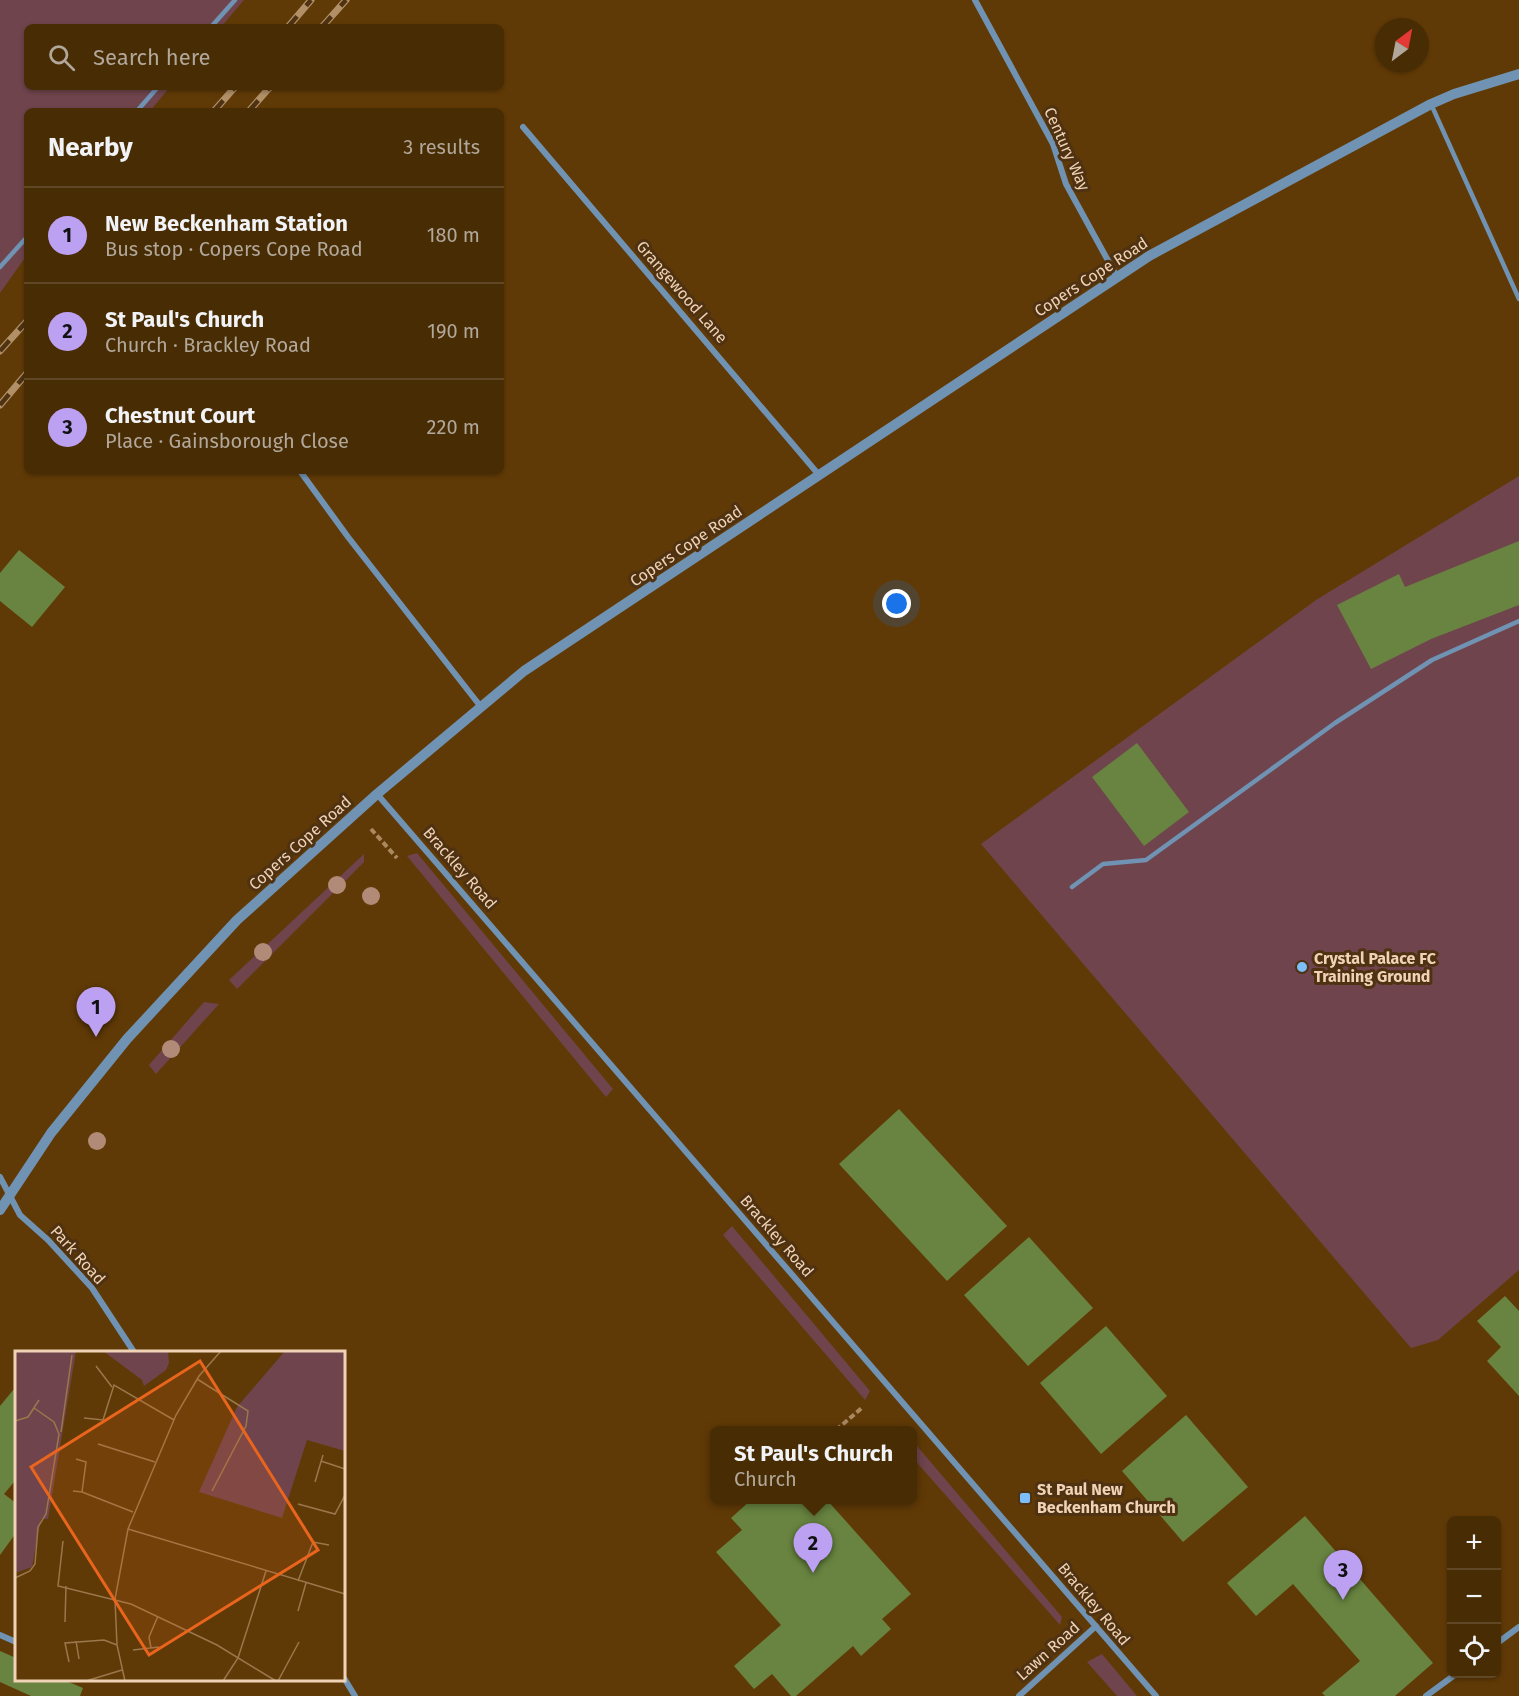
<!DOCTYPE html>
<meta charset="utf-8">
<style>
body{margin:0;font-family:"Fira Sans",sans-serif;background:#4f340e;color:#f1f3f6}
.controls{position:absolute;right:18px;bottom:18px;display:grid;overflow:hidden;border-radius:9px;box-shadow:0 2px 4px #0004}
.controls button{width:54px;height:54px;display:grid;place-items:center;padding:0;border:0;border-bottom:2px solid #604826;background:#482c04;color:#f1f3f6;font:30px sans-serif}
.compass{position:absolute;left:1375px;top:18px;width:54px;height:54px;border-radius:50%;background:#482c04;box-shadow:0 2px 4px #0004;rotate:32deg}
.you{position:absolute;left:897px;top:604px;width:21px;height:21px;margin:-15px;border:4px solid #fff;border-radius:50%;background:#1a73e8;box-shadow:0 0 0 9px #1a73e833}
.badge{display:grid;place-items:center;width:39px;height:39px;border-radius:50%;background:#bca0f2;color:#111;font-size:20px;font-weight:700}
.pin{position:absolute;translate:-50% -50px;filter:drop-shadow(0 2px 3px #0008)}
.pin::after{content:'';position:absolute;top:32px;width:21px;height:18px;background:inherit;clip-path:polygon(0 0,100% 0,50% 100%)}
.popup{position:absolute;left:710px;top:1426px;width:207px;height:78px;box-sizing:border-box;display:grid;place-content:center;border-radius:9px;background:#482c04;filter:drop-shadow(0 2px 4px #0005);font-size:20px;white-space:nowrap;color:#b1a79a}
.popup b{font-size:22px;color:#f1f3f6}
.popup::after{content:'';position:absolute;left:50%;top:100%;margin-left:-12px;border:12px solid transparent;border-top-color:#482c04}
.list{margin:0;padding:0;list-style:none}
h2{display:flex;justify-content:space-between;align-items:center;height:78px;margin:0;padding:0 24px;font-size:26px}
h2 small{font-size:20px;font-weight:400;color:#b1a79a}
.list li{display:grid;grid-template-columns:39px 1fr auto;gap:18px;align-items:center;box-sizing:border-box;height:96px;padding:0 24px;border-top:2px solid #604826}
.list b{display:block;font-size:22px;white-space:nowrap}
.list p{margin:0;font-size:20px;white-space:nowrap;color:#b1a79a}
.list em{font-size:20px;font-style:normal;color:#b1a79a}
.icon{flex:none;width:33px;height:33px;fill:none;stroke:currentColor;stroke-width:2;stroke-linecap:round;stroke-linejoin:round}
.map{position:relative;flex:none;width:1519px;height:1696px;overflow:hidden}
.search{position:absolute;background:#482c04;box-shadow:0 2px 4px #0004;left:24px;top:24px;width:480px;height:66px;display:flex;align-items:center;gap:15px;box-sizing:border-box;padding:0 21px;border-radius:9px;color:#b1a79a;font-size:22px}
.panel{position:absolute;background:#482c04;box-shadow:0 2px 4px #0004;left:24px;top:108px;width:480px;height:366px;border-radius:9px}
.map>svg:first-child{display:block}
.green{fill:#6f444c}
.building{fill:#688440}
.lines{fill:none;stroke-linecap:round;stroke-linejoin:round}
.path{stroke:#aa8860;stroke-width:4;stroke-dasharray:6 3;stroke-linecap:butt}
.service{stroke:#7093b4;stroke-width:4.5}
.minor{stroke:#7093b4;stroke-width:6}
.tertiary{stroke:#7093b4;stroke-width:10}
.rail-casing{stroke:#b19068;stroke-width:7}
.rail{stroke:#4e3212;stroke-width:4.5;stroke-dasharray:14;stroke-linecap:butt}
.tree{fill:#b18b77}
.poi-dot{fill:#7dbef9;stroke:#4e3212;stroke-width:2}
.labels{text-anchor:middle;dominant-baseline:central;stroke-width:6;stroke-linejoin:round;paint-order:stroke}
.street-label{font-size:16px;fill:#f0d3b6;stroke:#4e3212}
.poi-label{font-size:16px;font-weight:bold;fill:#f0d3b6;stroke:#4e3212;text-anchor:start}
.inset-road{fill:none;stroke:#9a774c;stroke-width:1.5}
.view{fill:#e9651d;fill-opacity:0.15;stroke:#e9651d;stroke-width:3}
.inset-edge{fill:none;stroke:#f0d3b6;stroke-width:3}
</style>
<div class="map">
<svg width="1519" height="1696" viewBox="0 0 1519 1696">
<rect width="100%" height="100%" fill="#603a06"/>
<path class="green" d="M0 0H244L221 27H27V87H170L150 111H27V255L0 293Z
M1519 476V1270L1438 1340 1411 1348 981 844 1316 600Z
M417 853 613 1089 606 1097 407 856Z
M364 854V862L237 989 229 980Z
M204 1002 219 1004 156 1074 149 1065Z
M732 1226 870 1391 865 1400 723 1235Z
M912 1440 1062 1617 1060 1625 912 1457Z
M1102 1654 1137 1696H1117L1087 1662Z"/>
<path class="building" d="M1519 541V605L1431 639 1371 669 1337 605 1399 574 1405 587Z
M19 550 65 587 32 627 0 601V573Z
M1137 743 1189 812 1144 846 1092 777Z
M899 1109 1007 1226 947 1281 839 1164Z
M1029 1237 1093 1308 1028 1366 964 1295Z
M1505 1296 1519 1311V1396L1487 1361 1501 1347 1477 1321Z
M1106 1326 1167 1396 1101 1454 1040 1383Z
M14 1389 16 1391V1484L14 1482 4 1494 16 1503V1533L0 1555V1406Z
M1186 1415 1248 1487 1183 1542 1122 1471Z
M751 1500H827L911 1594 882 1619 891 1629 861 1656 853 1646 796 1696H791L772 1674 754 1689 734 1666 781 1625 716 1552 742 1530 731 1518Z
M1305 1516 1433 1663 1395 1696H1325L1322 1693 1360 1661 1293 1584 1256 1616 1227 1583Z
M0 1651 16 1658V1680H64L83 1688 80 1696H31L0 1682Z"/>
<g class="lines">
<path class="path" d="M371 829 397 858
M836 1430 863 1407"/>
<path class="service" d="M211 27 235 0
M1431 104 1519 299
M137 111 158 87
M0 267 27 237
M1072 887 1103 864 1146 860 1335 723 1432 660 1519 621"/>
<path class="minor" d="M975 0 1053 144 1066 184 1117 277
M523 127 819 475
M300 471 348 537 481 707
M377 794 1156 1696
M0 1177 20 1215 48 1240 92 1288 134 1352
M0 1635 16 1642
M1496 1644 1519 1627
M344 1678 355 1696
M1019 1696 1096 1626
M1426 1696 1456 1674"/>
<path class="tertiary" d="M0 1210 51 1133 127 1039 237 920 377 794 524 671 1149 256 1431 104 1454 94 1519 74"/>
<defs>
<path id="rail" d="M288 27 311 0
M322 27 346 0
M214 111 235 87
M249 111 270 87
M0 351 27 321
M0 405 27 373"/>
</defs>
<use href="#rail" class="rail-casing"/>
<use href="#rail" class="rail"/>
</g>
<g class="tree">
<circle cx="337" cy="885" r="9"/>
<circle cx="371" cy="896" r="9"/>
<circle cx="263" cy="952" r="9"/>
<circle cx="171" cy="1049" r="9"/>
<circle cx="97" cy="1141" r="9"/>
</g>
<g class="poi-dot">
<circle cx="1302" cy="967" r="6"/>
<rect x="1019" y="1492" width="12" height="12" rx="3"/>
</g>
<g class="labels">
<g class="street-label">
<text transform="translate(1067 149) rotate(66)">Century Way</text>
<text transform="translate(1091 277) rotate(-33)">Copers Cope Road</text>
<text transform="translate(682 292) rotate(49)">Grangewood Lane</text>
<text transform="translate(686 546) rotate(-34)">Copers Cope Road</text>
<text transform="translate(300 843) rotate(-42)">Copers Cope Road</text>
<text transform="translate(460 868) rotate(49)">Brackley Road</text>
<text transform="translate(777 1236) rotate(49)">Brackley Road</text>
<text transform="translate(78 1255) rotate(48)">Park Road</text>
<text transform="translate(1094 1604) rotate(50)">Brackley Road</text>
<text transform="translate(1048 1651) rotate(-42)">Lawn Road</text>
</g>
<g class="poi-label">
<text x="1314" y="958">Crystal Palace FC<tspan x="1314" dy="18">Training Ground</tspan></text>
<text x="1037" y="1489">St Paul New<tspan x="1037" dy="18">Beckenham Church</tspan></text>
</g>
</g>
<g transform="translate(15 1351)">
<rect width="330" height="330" fill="#603a06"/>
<path d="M0 0H61L33 168H26L17 216 0 222ZM88 0H153L154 12 151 19 129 35 127 29ZM270 0H330V100L292 89 267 167 184 141 222 56Z" fill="#6f444c"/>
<path class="inset-road" d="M81 15 97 36M182 28 233 60 231 75 197 140M69 67 88 69 99 34 159 69M0 70 13 66 24 49M46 81 57 4M83 93 140 111M306 110 330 118M300 131 308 104M58 140 67 141 71 111 61 108M67 141 118 161M283 153 320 163 330 144M113 178 330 243M48 190 43 235 116 253 202 294 261 330M0 227 15 220 20 213 23 176 31 163 44 83 39 71 19 57M283 230 298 191 314 194M283 260 291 232M50 271 51 235M61 290 64 308M136 297 134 286 143 265M118 299 144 296M54 311 50 292 89 289 102 294M71 330 107 319M110 330 102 294 100 248 113 178 161 64 184 25 206 0M208 330 223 307 251 220M263 330 284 291"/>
<path class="view" d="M185 10 303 199 134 304 16 116Z"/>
<rect width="330" height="330" class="inset-edge"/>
</g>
</svg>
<div class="controls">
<button>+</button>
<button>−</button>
<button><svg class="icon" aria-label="locate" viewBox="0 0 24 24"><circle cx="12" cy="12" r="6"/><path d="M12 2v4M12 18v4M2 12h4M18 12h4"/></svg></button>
</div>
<svg class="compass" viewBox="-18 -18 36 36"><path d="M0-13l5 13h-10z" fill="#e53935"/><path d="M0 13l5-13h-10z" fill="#b1a79a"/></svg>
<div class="you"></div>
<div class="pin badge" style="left:96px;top:1037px">1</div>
<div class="pin badge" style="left:813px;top:1573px">2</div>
<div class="popup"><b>St Paul's Church</b>Church</div>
<div class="pin badge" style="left:1343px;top:1600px">3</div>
<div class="search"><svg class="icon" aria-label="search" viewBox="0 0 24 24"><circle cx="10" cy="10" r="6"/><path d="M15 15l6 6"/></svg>Search here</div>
<section class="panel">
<h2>Nearby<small>3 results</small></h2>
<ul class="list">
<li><span class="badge">1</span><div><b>New Beckenham Station</b><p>Bus stop · Copers Cope Road</p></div><em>180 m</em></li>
<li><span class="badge">2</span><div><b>St Paul's Church</b><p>Church · Brackley Road</p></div><em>190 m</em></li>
<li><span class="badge">3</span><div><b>Chestnut Court</b><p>Place · Gainsborough Close</p></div><em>220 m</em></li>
</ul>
</section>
</div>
